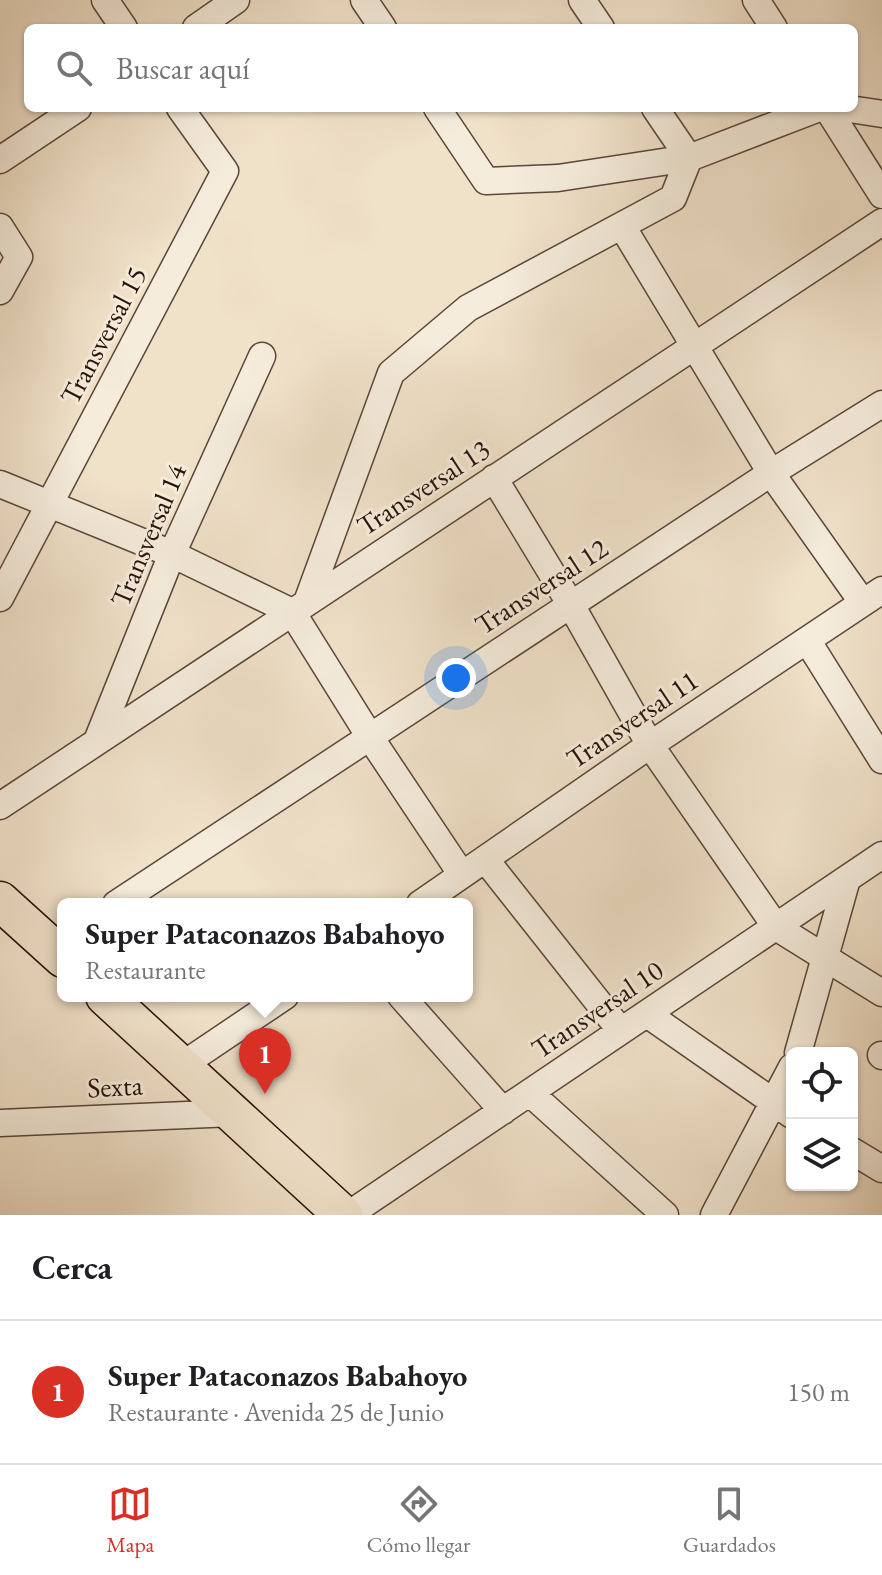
<!DOCTYPE html>
<html lang="es">
<meta charset="utf-8">
<style>
body{margin:0;font-family:"EB Garamond",serif;background:#f2f2f2;color:#202124}
.controls{position:absolute;right:24px;bottom:24px;display:grid;overflow:hidden;border-radius:12px;box-shadow:0 2px 6px #0004}
.controls button{width:72px;height:72px;display:grid;place-items:center;padding:0;border:0;border-bottom:2px solid #e0e0e0;background:#fff;color:#202124;font:40px sans-serif}
.you{position:absolute;left:456px;top:678px;width:28px;height:28px;margin:-20px;border:6px solid #fff;border-radius:50%;background:#1a73e8;box-shadow:0 0 0 12px #1a73e833}
.badge{display:grid;place-items:center;width:52px;height:52px;border-radius:50%;background:#d93025;color:#fff;font-size:26px;font-weight:700}
.pin{position:absolute;translate:-50% -66px;filter:drop-shadow(0 2px 4px #0008)}
.pin::after{content:'';position:absolute;top:42px;width:28px;height:24px;background:inherit;clip-path:polygon(0 0,100% 0,50% 100%)}
.popup{position:absolute;left:57px;top:898px;width:416px;height:104px;box-sizing:border-box;display:grid;place-content:center;border-radius:12px;background:#fff;filter:drop-shadow(0 2px 6px #0005);font-size:26px;white-space:nowrap;color:#757577}
.popup b{font-size:30px;color:#202124}
.popup::after{content:'';position:absolute;left:50%;top:100%;margin-left:-16px;border:16px solid transparent;border-top-color:#fff}
.list{margin:0;padding:0;list-style:none}
h2{display:flex;justify-content:space-between;align-items:center;height:104px;margin:0;padding:0 32px;font-size:34px}
h2 small{font-size:26px;font-weight:400;color:#757577}
.list li{display:grid;grid-template-columns:52px 1fr auto;gap:24px;align-items:center;box-sizing:border-box;height:144px;padding:0 32px;border-top:2px solid #e0e0e0}
.list b{display:block;font-size:30px;white-space:nowrap}
.list p{margin:0;font-size:26px;white-space:nowrap;color:#757577}
.list em{font-size:26px;font-style:normal;color:#757577}
.icon{flex:none;width:44px;height:44px;fill:none;stroke:currentColor;stroke-width:2;stroke-linecap:round;stroke-linejoin:round}
.map{position:relative;flex:none;width:882px;height:1215px;overflow:hidden}
.search{position:absolute;background:#fff;box-shadow:0 2px 6px #0004;left:24px;right:24px;top:24px;height:88px;display:flex;align-items:center;gap:20px;box-sizing:border-box;padding:0 28px;border-radius:12px;color:#757577;font-size:30px}
.sheet{height:248px;background:#fff}
nav{display:flex;justify-content:space-around;align-items:center;box-sizing:border-box;height:112px;border-top:2px solid #e0e0e0;background:#fff;font-size:22px;color:#757577}
nav a{display:grid;justify-items:center;gap:4px}
nav .on{color:#d93025}
.map>svg:first-child{display:block}
.lines{fill:none;stroke-linecap:round;stroke-linejoin:round}
.minor-casing{stroke:#5a463a;stroke-width:29}
.highway-casing{stroke:#28120a;stroke-width:41}
.minor{stroke:#f5ecdc;stroke-width:26}
.highway{stroke:#f0e1c9;stroke-width:38}
.labels{text-anchor:middle;dominant-baseline:central;stroke-width:6;stroke-linejoin:round;paint-order:stroke}
.street-label{font-size:28px;fill:#28120a;stroke:#f5ecdc}
</style>
<div class="map">
<svg width="882" height="1215" viewBox="0 0 882 1215">
<rect width="100%" height="100%" fill="#f0e1c9"/>
<filter id="stains"><feTurbulence type="fractalNoise" baseFrequency=".0025" numOctaves="4"/><feColorMatrix values="0 0 0 0 .2 0 0 0 0 .09 0 0 0 0 .02 0 0 0 .5 -.17"/></filter>
<radialGradient id="worn" r=".72"><stop offset=".6" stop-color="#630" stop-opacity="0"/><stop offset="1" stop-color="#630" stop-opacity=".3"/></radialGradient>
<g class="lines">
<defs>
<path id="minor" d="M105 0 124 28
M364 0 383 28
M582 0 601 28
M756 0 774 28
M196 28 236 0
M437 108 486 181 558 178 689 158 819 108
M827 108 882 195
M843 108 882 114
M0 160 78 108
M622 226 771 473 863 603
M0 227 19 257 0 291
M494 478 571 605 650 745 776 927 882 993
M0 484 172 554 292 612 370 737 462 875
M0 598 225 171 180 108
M307 602 391 373 468 308 673 198 689 158 655 108
M807 640 882 760
M97 741 172 554 262 356
M0 806 882 222
M485 859 621 1031
M116 904 771 473 882 404
M420 904 650 745 882 590
M401 996 503 1111
M647 1014 792 1115
M798 1053 847 879
M881 1055 882 1056
M181 1066 285 996
M530 1093 665 1215
M0 1123 233 1113
M852 1151 882 1169
M348 1215 882 855
M714 1215 792 1067"/>
<path id="highway" d="M0 901 63 958
M105 996 343 1215"/>
</defs>
<use href="#minor" class="minor-casing"/>
<use href="#highway" class="highway-casing"/>
<use href="#minor" class="minor"/>
<use href="#highway" class="highway"/>
</g>
<g class="labels">
<g class="street-label">
<text transform="translate(103 335) rotate(-62)">Transversal 15</text>
<text transform="translate(423 487) rotate(-33)">Transversal 13</text>
<text transform="translate(148 535) rotate(-67)">Transversal 14</text>
<text transform="translate(541 586) rotate(-33)">Transversal 12</text>
<text transform="translate(632 719) rotate(-34)">Transversal 11</text>
<text transform="translate(597 1009) rotate(-34)">Transversal 10</text>
<text transform="translate(115 1086) rotate(-3)">Sexta</text>
</g>
</g>
<rect width="100%" height="100%" filter="url(#stains)"/>
<rect width="100%" height="100%" fill="url(#worn)"/>
</svg>
<div class="controls">
<button><svg class="icon" aria-label="locate" viewBox="0 0 24 24"><circle cx="12" cy="12" r="6"/><path d="M12 2v4M12 18v4M2 12h4M18 12h4"/></svg></button>
<button><svg class="icon" aria-label="layers" viewBox="0 0 24 24"><path d="M12 4l9 5-9 5-9-5zM3 14l9 5 9-5"/></svg></button>
</div>
<div class="you"></div>
<div class="pin badge" style="left:265px;top:1094px">1</div>
<div class="popup"><b>Super Pataconazos Babahoyo</b>Restaurante</div>
<div class="search"><svg class="icon" aria-label="search" viewBox="0 0 24 24"><circle cx="10" cy="10" r="6"/><path d="M15 15l6 6"/></svg>Buscar aquí</div>
</div>
<section class="sheet">
<h2>Cerca<small></small></h2>
<ul class="list">
<li><span class="badge">1</span><div><b>Super Pataconazos Babahoyo</b><p>Restaurante · Avenida 25 de Junio</p></div><em>150 m</em></li>
</ul>
</section>
<nav>
<a class="on"><svg class="icon" aria-label="map" viewBox="0 0 24 24"><path d="M3 6l6-2 6 2 6-2v14l-6 2-6-2-6 2zM9 4v14M15 6v14"/></svg>Mapa</a>
<a><svg class="icon" aria-label="directions" viewBox="0 0 24 24"><path d="M12 3l9 9-9 9-9-9zM9 14v-3h6M13 9l2 2-2 2"/></svg>Cómo llegar</a>
<a><svg class="icon" aria-label="saved" viewBox="0 0 24 24"><path d="M7 4h10v16l-5-4-5 4z"/></svg>Guardados</a>
</nav>
